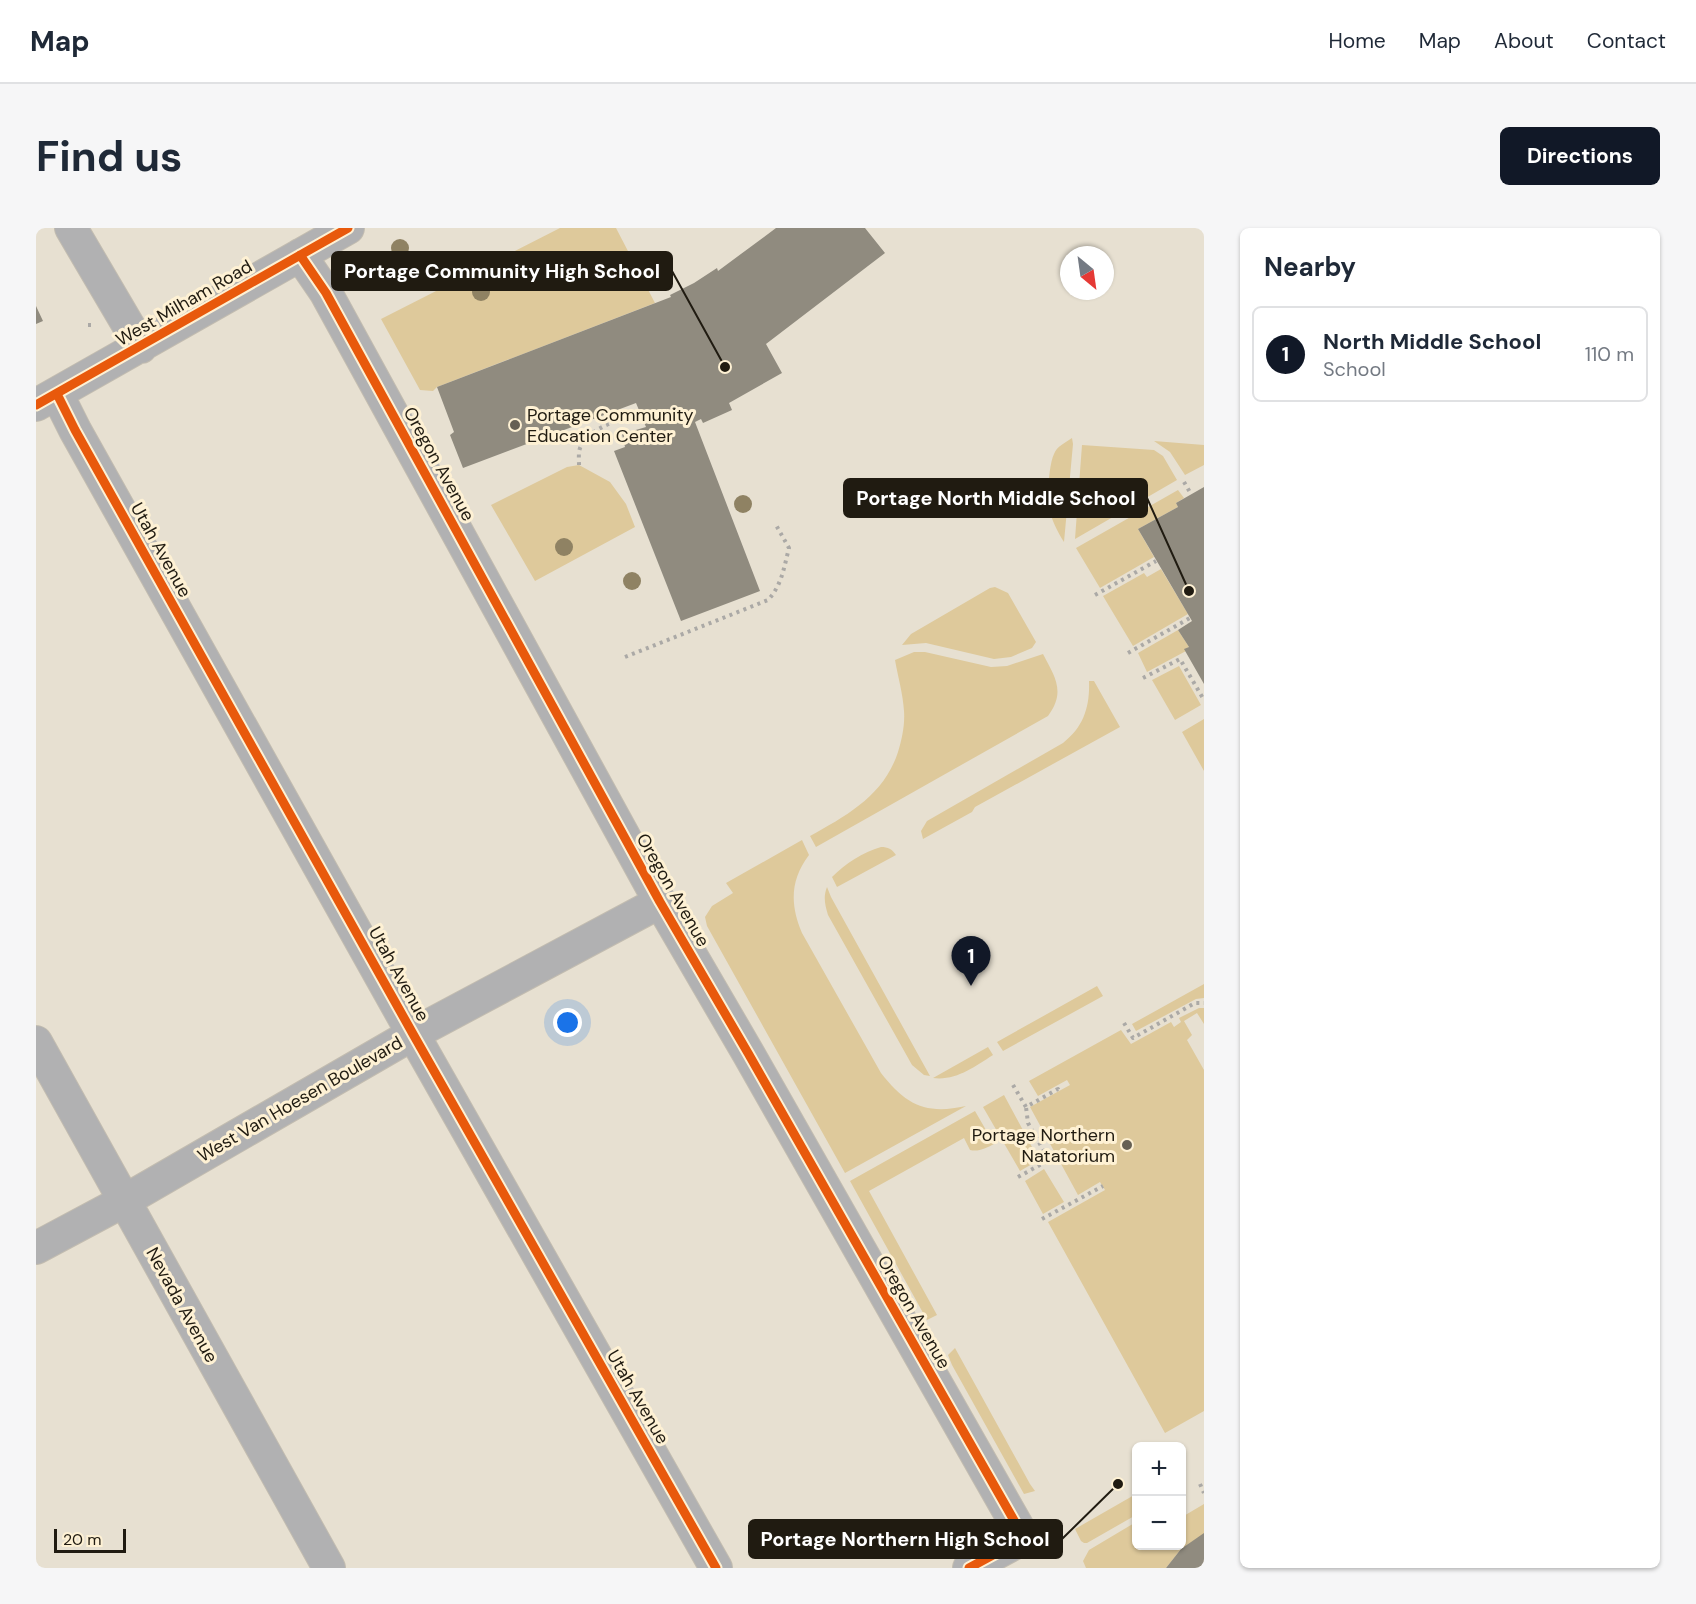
<!DOCTYPE html>
<meta charset="utf-8">
<style>
body{margin:0;font-family:"DM Sans",sans-serif;background:#f6f6f7;color:#1f2937}
.controls{position:absolute;right:18px;bottom:18px;display:grid;overflow:hidden;border-radius:9px;box-shadow:0 2px 4px #0004}
.controls button{width:54px;height:54px;display:grid;place-items:center;padding:0;border:0;border-bottom:2px solid #e0e1e3;background:#fff;color:#1f2937;font:30px sans-serif}
.compass{position:absolute;left:1024px;top:18px;width:54px;height:54px;border-radius:50%;background:#fff;box-shadow:0 2px 4px #0004;rotate:151deg}
.scale{position:absolute;left:18px;bottom:15px;width:72px;box-sizing:border-box;padding-left:6px;border:3px solid #201b11;border-top:0;font-size:16px;line-height:21px;white-space:nowrap;color:#201b11;-webkit-text-stroke:4px #fef1d4;paint-order:stroke}
.you{position:absolute;left:532px;top:795px;width:21px;height:21px;margin:-15px;border:4px solid #fff;border-radius:50%;background:#1a73e8;box-shadow:0 0 0 9px #1a73e833}
.badge{display:grid;place-items:center;width:39px;height:39px;border-radius:50%;background:#111827;color:#fff;font-size:20px;font-weight:700}
.pin{position:absolute;translate:-50% -50px;filter:drop-shadow(0 2px 3px #0008)}
.pin::after{content:'';position:absolute;top:32px;width:21px;height:18px;background:inherit;clip-path:polygon(0 0,100% 0,50% 100%)}
.list{margin:0;padding:0;list-style:none}
h2{display:flex;justify-content:space-between;align-items:center;height:78px;margin:0;padding:0 24px;font-size:26px}
h2 small{font-size:20px;font-weight:400;color:#747a83}
.list li{display:grid;grid-template-columns:39px 1fr auto;gap:18px;align-items:center;box-sizing:border-box;height:96px;margin:0 12px 12px;padding:0 12px;border:2px solid #e0e1e3;border-radius:9px}
.list b{display:block;font-size:22px;white-space:nowrap}
.list p{margin:0;font-size:20px;white-space:nowrap;color:#747a83}
.list em{font-size:20px;font-style:normal;color:#747a83}
.map{position:relative;flex:none;width:1168px;height:1340px;overflow:hidden;border-radius:9px}
header{display:flex;align-items:center;gap:36px;box-sizing:border-box;height:84px;padding:0 30px;background:#fff;border-bottom:2px solid #e0e1e3}
header strong{font-size:28px}
nav{display:flex;gap:33px;margin-inline-start:auto;font-size:21px}
.intro{display:flex;align-items:center;justify-content:space-between;box-sizing:border-box;height:144px;padding:0 36px}
h1{margin:0;font-size:42px}
.button{padding:15px 27px;border-radius:9px;background:#111827;color:#fff;font-size:21px;font-weight:700}
main{display:flex;gap:36px;padding:0 36px}
aside{flex:1;background:#fff;border-radius:9px;box-shadow:0 2px 4px #0004}
.map>svg:first-child{display:block}
.green{fill:#dec99b}
.building{fill:#908b7f}
.lines{fill:none;stroke-linecap:round;stroke-linejoin:round}
.minor-casing{stroke:#c2bcb0;stroke-width:34}
.path{stroke:#aba9a6;stroke-width:4;stroke-dasharray:3 4.5;stroke-linecap:butt}
.minor{stroke:#b1b1b2;stroke-width:32}
.cycleway-casing{stroke:#fef1d4;stroke-width:13}
.cycleway{stroke:#e8590c;stroke-width:9}
.tree{fill:#8f8263}
.poi-dot{fill:#666054;stroke:#fef1d4;stroke-width:2}
.labels{text-anchor:middle;dominant-baseline:central;stroke-width:6;stroke-linejoin:round;paint-order:stroke}
.street-label{font-size:18px;fill:#201b11;stroke:#fef1d4}
.poi-label{font-size:18px;fill:#201b11;stroke:#fef1d4;text-anchor:start}
.leader{fill:none;stroke:#201b11;stroke-width:2}
.callout-dot{fill:#201b11;stroke:#fef1d4;stroke-width:2}
.callout{fill:#201b11;stroke:#201b11;stroke-width:2}
.callout-label{font-size:20px;text-anchor:middle;font-weight:bold;fill:#fff}
</style>
<header>
<strong>Map</strong>
<nav><a>Home</a><a>Map</a><a>About</a><a>Contact</a></nav>
</header>
<div class="intro"><h1>Find us</h1><a class="button">Directions</a></div>
<main>
<div class="map">
<svg width="1168" height="1340" viewBox="0 0 1168 1340">
<rect width="100%" height="100%" fill="#e7e0d1"/>
<path class="green" d="M524 0H580L619 75 401 159 397 163 384 162 345 91Z
M1036 210 1037 216 1028 314C1021 303 1015 291 1013 279 1011 268 1013 236 1018 226 1021 218 1029 215 1036 210Z
M1118 213 1168 217V237L1149 247 1134 224Z
M1046 217 1118 222 1127 228 1141 252 1039 311Z
M543 237 574 254 590 276 599 299 499 353 455 277 531 239Z
M1142 262 1148 270 1140 275 1142 279 1102 301 1118 329 1064 360 1040 320Z
M1125 341 1152 386 1097 418 1067 368 1108 345 1111 349Z
M959 359 972 365 1000 414 996 420 975 429 958 431 890 415 866 417 875 406 954 360Z
M1142 402 1153 419 1149 421 1150 423 1111 444 1102 425Z
M878 424H889L955 439 971 438 1007 426C1019 449 1030 464 1012 488L780 619 774 608C812 587 848 567 862 524 866 511 869 497 868 483 867 466 862 449 859 432Z
M1143 438 1165 477 1139 492 1116 452Z
M1053 453H1058L1084 499 939 579 936 584 887 611 885 603 891 593 1027 515C1048 499 1054 478 1053 453Z
M1168 491V543L1146 504Z
M766 612 773 627C754 652 754 677 766 705L845 845C870 877 890 887 930 878L809 945 671 698 669 689 676 678 697 665 690 655Z
M845 619C852 619 856 621 860 627L801 659 796 649C809 636 827 624 845 619Z
M791 659 795 669 894 848 888 847 876 837 792 687C789 677 787 669 791 659Z
M1168 756V770L1160 771 1100 803 1096 796Z
M1061 758 1067 768 967 823 961 814Z
M1163 780H1168V796L1161 785 1148 793 1156 807 1151 812 1168 842V1183L1129 1205 1012 994 1069 962 1064 954 1042 967 994 879 1034 857 1031 852 1002 868 993 853 1085 802 1095 816 1135 794 1138 799 1145 794 1143 790Z
M952 819 957 827C938 839 920 853 897 850Z
M968 867 1003 932 984 943 947 879Z
M939 883 958 916C950 920 943 924 934 922L928 910 833 963 901 1087 891 1092 814 953Z
M1008 941 1028 974 1007 986 989 953Z
M919 1120 994 1256 999 1263 988 1266 916 1137 912 1127Z
M1100 1266V1287L1051 1315H1048L1045 1313 1039 1301Z
M1168 1276V1307L1145 1321 1130 1340H1050L1047 1333 1053 1322 1100 1294V1318H1146V1289Z"/>
<path class="building" d="M740 0H829L849 25 730 116 746 145 693 175 696 182 667 195 665 191 659 194 724 363 645 393 578 223 589 219 586 206 610 199 600 175 427 240 414 207 418 204 401 159 635 69 634 67 658 55 681 40 682 43Z
M0 78 7 93 0 96Z
M1168 259V456L1148 421 1153 419 1142 402 1156 393 1102 301 1142 279 1140 275Z
M1168 1305V1340H1130L1145 1321Z"/>
<g class="lines">
<defs>
<path id="minor" d="M35 0 105 119
M264 27 290 65 624 674 712 825 988 1310 933 1340
M21 166 39 202 377 806 680 1340
M0 177 312 0
M0 814 293 1340
M0 1020 88 973 377 806 624 674"/>
</defs>
<use href="#minor" class="minor-casing"/>
<path class="path" d="M52 97H56
M543 237C543 231 542 223 545 218 556 198 585 192 604 184
M1148 254 1155 266
M1059 367 1120 333
M1092 425 1154 390
M589 429 732 372C746 357 748 339 753 320L740 297
M1107 450 1144 431 1168 472
M1088 795 1097 810 1159 775H1168
M977 857 990 879 1022 861 1023 863
M982 949 1013 932 992 895 990 879
M1006 991 1067 958
M1164 1256 1168 1265"/>
<use href="#minor" class="minor"/>
<defs>
<path id="cycleway" d="M264 27 290 65 624 674 712 825 988 1310 933 1340
M21 166 39 202 377 806 680 1340
M0 177 312 0"/>
</defs>
<use href="#cycleway" class="cycleway-casing"/>
<use href="#cycleway" class="cycleway"/>
</g>
<g class="tree">
<circle cx="364" cy="20" r="9"/>
<circle cx="445" cy="64" r="9"/>
<circle cx="707" cy="276" r="9"/>
<circle cx="528" cy="319" r="9"/>
<circle cx="596" cy="353" r="9"/>
</g>
<g class="poi-dot">
<circle cx="479" cy="197" r="6"/>
<circle cx="1091" cy="917" r="6"/>
</g>
<g class="labels">
<g class="street-label">
<text transform="translate(148 75) rotate(-30)">West Milham Road</text>
<text transform="translate(403 236) rotate(61)">Oregon Avenue</text>
<text transform="translate(125 322) rotate(61)">Utah Avenue</text>
<text transform="translate(637 662) rotate(60)">Oregon Avenue</text>
<text transform="translate(363 746) rotate(61)">Utah Avenue</text>
<text transform="translate(264 871) rotate(-30)">West Van Hoesen Boulevard</text>
<text transform="translate(146 1077) rotate(61)">Nevada Avenue</text>
<text transform="translate(878 1084) rotate(60)">Oregon Avenue</text>
<text transform="translate(602 1169) rotate(60)">Utah Avenue</text>
</g>
<g class="poi-label">
<text x="491" y="187">Portage Community<tspan x="491" dy="21">Education Center</tspan></text>
<text x="1079" y="907" text-anchor="end">Portage Northern<tspan x="1079" dy="21">Natatorium</tspan></text>
</g>
</g>
<path class="leader" d="M689 139L636 43M1153 363L1111 270M1082 1256L1026 1311"/>
<g class="callout-dot">
<circle cx="689" cy="139" r="6"/>
<circle cx="1153" cy="363" r="6"/>
<circle cx="1082" cy="1256" r="6"/>
</g>
<g class="callout">
<rect x="296" y="24" width="340" height="38" rx="6"/>
<rect x="808" y="251" width="303" height="38" rx="6"/>
<rect x="713" y="1292" width="313" height="38" rx="6"/>
</g>
<g class="callout-label">
<text x="466" y="50">Portage Community High School</text>
<text x="960" y="277">Portage North Middle School</text>
<text x="869" y="1318">Portage Northern High School</text>
</g>
</svg>
<div class="controls">
<button>+</button>
<button>−</button>
</div>
<svg class="compass" viewBox="-18 -18 36 36"><path d="M0-13l5 13h-10z" fill="#e53935"/><path d="M0 13l5-13h-10z" fill="#747a83"/></svg>
<div class="scale">20 m</div>
<div class="you"></div>
<div class="pin badge" style="left:935px;top:758px">1</div>
</div>
<aside>
<h2>Nearby<small></small></h2>
<ul class="list">
<li><span class="badge">1</span><div><b>North Middle School</b><p>School</p></div><em>110 m</em></li>
</ul>
</aside>
</main>
